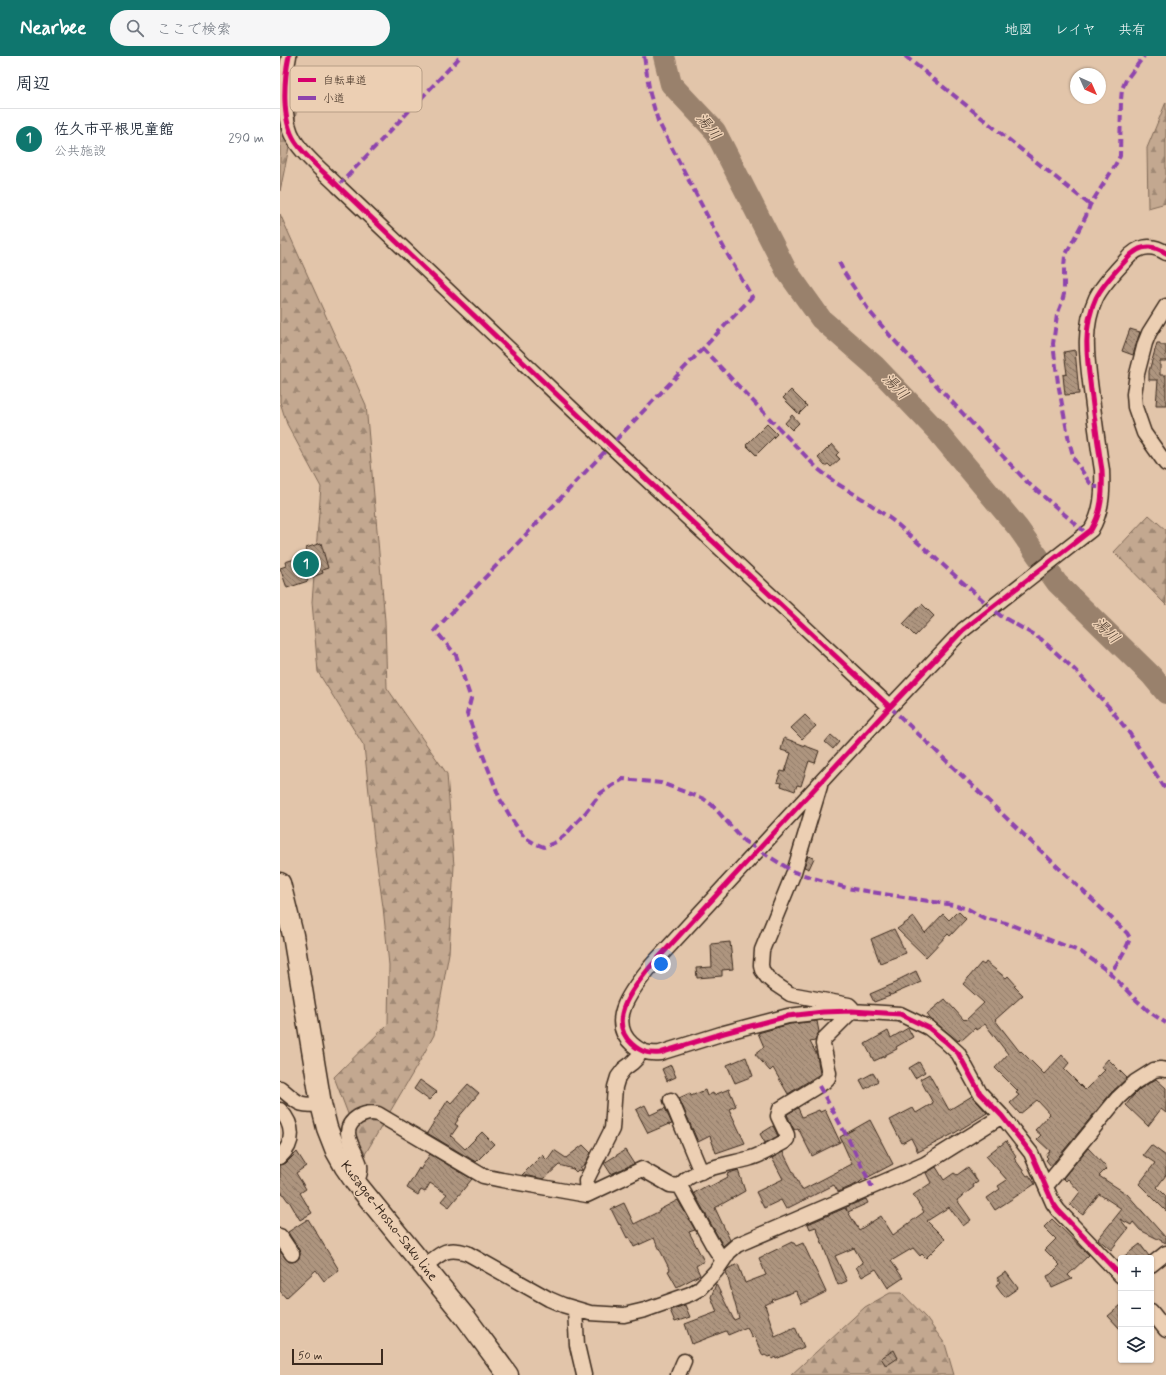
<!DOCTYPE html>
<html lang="ja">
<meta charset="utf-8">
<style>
body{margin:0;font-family:Mynerve,"Klee One",sans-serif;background:#f6f6f7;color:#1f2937}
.controls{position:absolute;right:12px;bottom:12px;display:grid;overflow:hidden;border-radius:4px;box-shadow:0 1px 3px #0004}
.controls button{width:36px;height:36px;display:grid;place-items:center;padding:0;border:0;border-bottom:1px solid #e0e1e3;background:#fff;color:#1f2937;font:20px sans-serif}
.compass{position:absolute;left:790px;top:12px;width:36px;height:36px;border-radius:50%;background:#fff;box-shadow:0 1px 3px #0004;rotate:135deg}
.scale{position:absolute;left:12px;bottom:10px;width:91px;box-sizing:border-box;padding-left:4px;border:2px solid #3b2a1e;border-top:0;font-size:11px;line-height:14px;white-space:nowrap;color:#3b2a1e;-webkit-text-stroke:3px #eccfb3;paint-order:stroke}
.you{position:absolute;left:381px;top:908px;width:14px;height:14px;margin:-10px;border:3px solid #fff;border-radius:50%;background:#1a73e8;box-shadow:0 0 0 6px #1a73e833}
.badge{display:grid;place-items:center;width:26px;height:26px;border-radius:50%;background:#0f766e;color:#fff;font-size:13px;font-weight:700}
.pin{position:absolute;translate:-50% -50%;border:2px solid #fff;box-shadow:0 1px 4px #0006}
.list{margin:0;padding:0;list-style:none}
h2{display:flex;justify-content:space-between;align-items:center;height:52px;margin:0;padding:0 16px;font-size:17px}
h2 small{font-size:13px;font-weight:400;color:#747a83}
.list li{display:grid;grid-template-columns:26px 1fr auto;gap:12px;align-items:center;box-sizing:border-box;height:60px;padding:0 16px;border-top:1px solid #e0e1e3}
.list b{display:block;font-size:15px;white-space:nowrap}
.list p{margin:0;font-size:13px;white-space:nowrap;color:#747a83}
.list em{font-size:13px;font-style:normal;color:#747a83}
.icon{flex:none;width:22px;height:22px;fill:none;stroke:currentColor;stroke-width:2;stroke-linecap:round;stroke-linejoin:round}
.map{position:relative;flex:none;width:886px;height:1319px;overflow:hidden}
header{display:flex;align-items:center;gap:24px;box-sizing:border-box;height:56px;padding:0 20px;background:#0f766e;color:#fff}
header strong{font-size:19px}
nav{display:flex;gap:22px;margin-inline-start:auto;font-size:14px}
.search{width:280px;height:36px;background:#f6f6f7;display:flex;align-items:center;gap:10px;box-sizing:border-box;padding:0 14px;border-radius:22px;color:#747a83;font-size:15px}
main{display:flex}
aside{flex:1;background:#fff}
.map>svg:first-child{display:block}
.forest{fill:url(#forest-firs);stroke:#7f6957}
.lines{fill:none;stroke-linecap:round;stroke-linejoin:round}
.river{stroke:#99816c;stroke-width:22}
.building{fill:url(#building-back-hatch);stroke:#3b2a1e}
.street-casing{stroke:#3b2a1e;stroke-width:17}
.secondary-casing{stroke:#3b2a1e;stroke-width:23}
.street{stroke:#eccfb3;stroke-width:14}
.secondary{stroke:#eccfb3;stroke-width:20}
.quiet{stroke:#8e44ad;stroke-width:4;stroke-dasharray:8 4;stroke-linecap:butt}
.cycleway-casing{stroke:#eccfb3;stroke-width:8}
.cycleway{stroke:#d6006c;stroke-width:5}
.labels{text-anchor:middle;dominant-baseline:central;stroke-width:3;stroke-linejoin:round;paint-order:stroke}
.street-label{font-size:14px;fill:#3b2a1e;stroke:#eccfb3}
.water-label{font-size:15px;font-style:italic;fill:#524032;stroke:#eccfb3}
.key{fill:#eccfb3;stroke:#b79e86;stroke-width:1}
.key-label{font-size:11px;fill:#3b2a1e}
</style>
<header>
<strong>Nearbee</strong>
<div class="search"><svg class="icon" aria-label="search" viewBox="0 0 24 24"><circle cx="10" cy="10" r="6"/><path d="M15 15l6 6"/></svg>ここで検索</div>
<nav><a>地図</a><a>レイヤ</a><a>共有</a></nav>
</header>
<main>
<aside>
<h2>周辺<small></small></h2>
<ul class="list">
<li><span class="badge">1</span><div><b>佐久市平根児童館</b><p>公共施設</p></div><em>290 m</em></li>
</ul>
</aside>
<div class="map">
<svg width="886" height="1319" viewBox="0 0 886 1319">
<defs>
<pattern id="forest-firs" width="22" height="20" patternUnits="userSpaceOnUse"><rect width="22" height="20" fill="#c3a890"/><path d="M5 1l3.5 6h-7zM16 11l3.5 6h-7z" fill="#a08975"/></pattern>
<pattern id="building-back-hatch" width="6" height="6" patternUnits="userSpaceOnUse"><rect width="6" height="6" fill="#ae957f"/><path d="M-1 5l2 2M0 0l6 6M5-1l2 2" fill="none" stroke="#8f7a67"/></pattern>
</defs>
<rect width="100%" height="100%" fill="#e2c5aa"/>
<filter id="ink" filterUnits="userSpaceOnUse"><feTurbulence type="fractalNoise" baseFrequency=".025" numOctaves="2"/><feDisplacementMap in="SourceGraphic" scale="8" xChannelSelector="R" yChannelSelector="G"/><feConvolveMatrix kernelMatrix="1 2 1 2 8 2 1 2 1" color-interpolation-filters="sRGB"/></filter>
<g filter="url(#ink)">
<path class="forest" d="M0 0H14L18 48 0 135Z
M886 46V147L868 152 867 92Z
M0 158 86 349 105 565 107 632 167 718 174 810 169 897 154 979 141 1003 84 1100 54 1021 108 968 109 909 103 851 95 793 84 690 38 616 32 546 41 431 7 368 0 346Z
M869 459 886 474V549L834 496Z
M610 1237H622L646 1262 665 1288 674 1319H511L585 1251Z"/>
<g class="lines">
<path class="river" d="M384 0 391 28 435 75 506 214 541 263 595 310 657 375 738 472 777 527 872 620 886 637"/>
</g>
<path class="building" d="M850 273 860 276 853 299 842 295Z
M877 287H880V289H886V305H880V319H886V349H876L878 324H869V315Z
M795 294 799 338 785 339 783 319 787 318 784 296Z
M511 334 527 350 519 358 503 342Z
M512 359 519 367 512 374 505 367Z
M487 368 497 378 476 399 466 389Z
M552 388 559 396 556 399 560 403 551 411 548 408 545 410 538 402Z
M41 487 48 512 42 514 43 517 27 523 28 525 7 532 0 512 6 510 5 506 28 499 26 492Z
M642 548 654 560 635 580 623 568Z
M525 659 536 670 522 683 511 672Z
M551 679 559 686 553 693 545 686Z
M504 682 539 695 535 707 529 705 521 730 517 729 515 735 501 730 502 727 497 726 501 715 505 716 511 697 501 694Z
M528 800 534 802 529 813 524 811Z
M678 855 686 863 670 880 668 878 646 901 617 873 634 861 645 877 663 858 669 864Z
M614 873 626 897 600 907 591 883Z
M450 886 453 913 442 914V920L417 922 416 912 432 911 431 888Z
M706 906 726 922 728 920 736 929 734 930 743 939 715 964 740 996 741 995 764 1018 782 999 789 1007 784 1013 805 1034 825 1014 821 1011 828 1003 847 1022 831 1037 771 1110 766 1104 768 1102 766 1100 770 1095 757 1083 761 1079 755 1074 770 1058 757 1044 740 1058 730 1047 739 1039 736 1037 738 1035 715 1012 728 998 705 968 696 974 695 972 682 984 680 983 678 985 655 966 651 964 647 958 665 943 684 964 685 963 686 964 704 947 683 928 701 907 704 909Z
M636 915 641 926 611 939 608 937 610 940 594 946 590 938 618 926V924Z
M537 965 539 976 535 985 530 986 537 999 540 1018 508 1038 493 1012 490 1015 475 998 484 991 478 977 510 968Z
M628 972 633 981 616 991 617 993 605 999V1000L594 1005 585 988 608 975 611 982Z
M466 1001 473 1020 455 1027 447 1009Z
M639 1006 645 1016 635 1022 629 1012Z
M391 1009 396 1021 387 1025 382 1013Z
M593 1017 598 1025 585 1033 580 1024Z
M649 1018 669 1054 692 1040 707 1057 673 1078 638 1096 631 1082 622 1087 610 1064 633 1052 636 1057 653 1047 640 1023Z
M876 1023 886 1032V1057L881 1053 868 1070 846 1049 853 1040 860 1033Z
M140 1024 157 1036 149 1044 134 1033Z
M188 1028 199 1037 177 1063 178 1064 175 1068 178 1070 171 1080 185 1093 202 1076 214 1088 196 1106 147 1077 168 1044 171 1047Z
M449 1033 456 1050 449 1053 465 1087 436 1097 430 1080 418 1086 399 1042 410 1037 411 1040 425 1034 427 1040 433 1037 434 1039Z
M365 1049 370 1059 385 1052 392 1068 389 1069V1068L368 1077 356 1054Z
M518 1052 522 1061 539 1054 540 1056 545 1054 560 1086 532 1100 518 1072 514 1074 508 1061 507 1058Z
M590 1064 613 1108 581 1125 579 1127 558 1136 554 1129 506 1153 501 1144 484 1152 476 1136 503 1123 492 1102 503 1096 522 1134 572 1108 560 1081Z
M493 1070 498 1080 485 1087 480 1078Z
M726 1085 736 1100 734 1102 747 1120 749 1119 755 1128 715 1154 707 1142 720 1133 718 1130 727 1124 706 1100 720 1089V1090Z
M303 1089 311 1097 305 1108 300 1112 302 1113 301 1115 298 1114 296 1116 293 1113 279 1109 264 1123 242 1119 262 1099 267 1104 274 1094 286 1102Z
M871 1089 886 1100V1119L877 1131 886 1140V1155L859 1128 875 1107 863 1099Z
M808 1092 827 1112 819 1120 847 1138 886 1182V1187L860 1174 853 1166 851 1169 840 1163 848 1173 831 1194 818 1183 842 1153 819 1138 803 1159 790 1149 800 1136 788 1123 786 1125 783 1122Z
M345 1094 354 1108 331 1118 324 1107Z
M17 1096 26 1110 16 1117 26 1133 20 1137 32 1157 20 1164 9 1145H8L0 1134V1109L6 1107Z
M150 1098 192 1123 169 1151 161 1145 167 1138 150 1127 145 1136 141 1134 138 1139 127 1132 139 1112 140 1114Z
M656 1111 664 1124 674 1117 677 1119 688 1111 698 1126 693 1129 694 1131 677 1144 691 1164 683 1170 669 1151 647 1165 665 1183 646 1202 642 1198 640 1200 633 1192 611 1205 623 1222 608 1232 596 1213 582 1221 576 1211 583 1207 574 1192 555 1200 567 1225 558 1229 536 1171 530 1173 528 1168 565 1152 567 1155 566 1151 586 1143 588 1147 568 1156 579 1174 601 1160 613 1179 644 1156 633 1139 651 1127 646 1117Z
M458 1114 465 1135 435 1152 450 1184 443 1190 414 1137 428 1129 429 1131 448 1121 447 1118Z
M398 1144 415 1174 409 1176 424 1205 416 1210 420 1219 397 1231 388 1215 390 1214 374 1182 354 1191 349 1181 347 1182 340 1168 339 1169 331 1153 344 1147 354 1168 380 1155 379 1154Z
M28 1163 59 1214 44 1225 36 1214 6 1242 0 1235V1195L9 1206 16 1205 19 1202 20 1198 19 1194 8 1176Z
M772 1163 809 1199 788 1219 792 1223 772 1232 767 1220 771 1218 780 1209 765 1194 776 1183 764 1171Z
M512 1186V1187H514L516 1190 523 1187 546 1236 522 1248 516 1235 492 1244 493 1245 485 1249 495 1280 515 1271 524 1291 496 1303 495 1301 492 1303 491 1300 488 1301 485 1299 483 1300 474 1280 472 1282 467 1271 448 1279 446 1275 412 1288 405 1268 437 1256 431 1241 436 1228 454 1264 459 1262 446 1215 449 1212 458 1208 465 1227 486 1219 479 1202Z
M860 1188 869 1200 866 1202H842Z
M726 1216 738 1232 725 1241 716 1229 720 1226 717 1222Z
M405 1249 410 1261 395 1266 390 1254Z
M841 1249V1274L828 1260Z
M614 1294 618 1302 606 1310 601 1302Z"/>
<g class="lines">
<defs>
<path id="street" d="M9 0C4 24 1 63 15 85 26 102 44 116 58 130L331 390 610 651
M886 250 869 277 865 287 857 318 854 338 855 351 864 377 886 408
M0 1032C18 1046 17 1051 41 1048
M391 1044 421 1116
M0 1054C14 1069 15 1087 0 1101
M76 1127C79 1120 81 1116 80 1109 75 1092 57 1074 78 1061 85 1057 90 1056 98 1058L203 1120 222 1124 307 1139 362 1113 390 1129 400 1130 434 1191 443 1205
M400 1130C409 1113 452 1108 471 1102 482 1099 493 1092 504 1086L507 1083V1079L498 1060 500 1053 544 1026 548 1022 549 1017 543 988 544 983 572 955V952L569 949 510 938 495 928 487 921 482 914 481 909 482 894 514 816 540 730
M766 1130 838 1042 855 1026 874 1014 880 1013 886 1014
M307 1139 306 1125 332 1073 335 1031 338 1021 344 1013 352 1007 357 1002 361 995
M0 1180 12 1198
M871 1209 886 1197
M144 1211C160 1198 166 1190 187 1197L269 1243 283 1249 310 1257 344 1259 365 1254 410 1238 419 1233 436 1215 449 1196 457 1189 645 1108 722 1060
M841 1220 778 1154 773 1147 751 1097 722 1060 700 1037 678 997 665 985 649 972 620 958 572 955 543 956 508 960 444 977 380 997C368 998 361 996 352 988 325 964 355 930 371 910L610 651 683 574 811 474C822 456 823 436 822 414 818 390 815 366 812 342 808 308 801 274 816 242 823 228 835 216 846 204 857 190 871 187 886 197
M295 1254 297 1289 304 1319
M871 1255 886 1274
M398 1319 404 1305"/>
<path id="secondary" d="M0 827 13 879 41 1048 47 1072 56 1095 65 1111 76 1127 186 1262 228 1319"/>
</defs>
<use href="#street" class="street-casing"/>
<use href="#secondary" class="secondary-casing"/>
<use href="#street" class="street"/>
<use href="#secondary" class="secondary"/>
<path class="quiet" d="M364 0 370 38 378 65 445 194 472 241 155 574 176 599 191 643 187 658 220 743 233 765 244 781 254 787 264 791 276 786 286 778 306 756 321 737 343 723 381 727 424 743 432 749 464 785 514 816 567 832 673 849 688 853 704 862 726 867 801 896 814 905 830 917 854 942 871 957 886 967
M625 0 810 149
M58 130 181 0
M559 206 565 218 590 256 613 283 748 427 806 477
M422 292 538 413 556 427 586 445 616 467 689 532 721 560 761 583 795 614 829 651 850 678 886 734
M822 431H816L810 427 794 403 789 385 778 327 773 288 777 259 782 246 784 238V211L785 200 806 160 810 149 833 113 840 100 841 44 842 33 846 24 864 0
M610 651 847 877 850 882C846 894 838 907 830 917
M539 1030 569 1084 592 1131"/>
<defs>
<path id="cycleway" d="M9 0C4 24 1 63 15 85 26 102 44 116 58 130L331 390 610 651
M841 1220 778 1154 773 1147 751 1097 722 1060 700 1037 678 997 665 985 649 972 620 958 572 955 543 956 508 960 444 977 380 997C368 998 361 996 352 988 325 964 355 930 371 910L610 651 683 574 811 474C822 456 823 436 822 414 818 390 815 366 812 342 808 308 801 274 816 242 823 228 835 216 846 204 857 190 871 187 886 197"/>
</defs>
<use href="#cycleway" class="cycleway-casing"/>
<use href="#cycleway" class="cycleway"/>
</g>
</g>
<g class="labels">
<g class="street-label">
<text transform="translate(109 1165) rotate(52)">Kusagoe-Hosho-Saku line</text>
</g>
<g class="water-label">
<text transform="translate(428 71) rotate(52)">湯川</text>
<text transform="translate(615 331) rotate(46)">湯川</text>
<text transform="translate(826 575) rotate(44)">湯川</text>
</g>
</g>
<rect x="10" y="10" width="132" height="46" rx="6" class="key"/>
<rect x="18" y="22" width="18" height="4" fill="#d6006c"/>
<rect x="18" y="40" width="18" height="4" fill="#8e44ad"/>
<g class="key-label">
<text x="43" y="28">自転車道</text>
<text x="43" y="46">小道</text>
</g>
</svg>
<div class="controls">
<button>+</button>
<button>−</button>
<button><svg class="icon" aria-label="layers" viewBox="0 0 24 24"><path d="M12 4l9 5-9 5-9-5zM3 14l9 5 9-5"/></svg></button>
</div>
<svg class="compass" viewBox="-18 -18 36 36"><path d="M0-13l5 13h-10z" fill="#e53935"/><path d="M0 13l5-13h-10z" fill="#747a83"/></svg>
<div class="scale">50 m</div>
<div class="you"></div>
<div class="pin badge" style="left:26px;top:508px">1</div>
</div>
</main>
